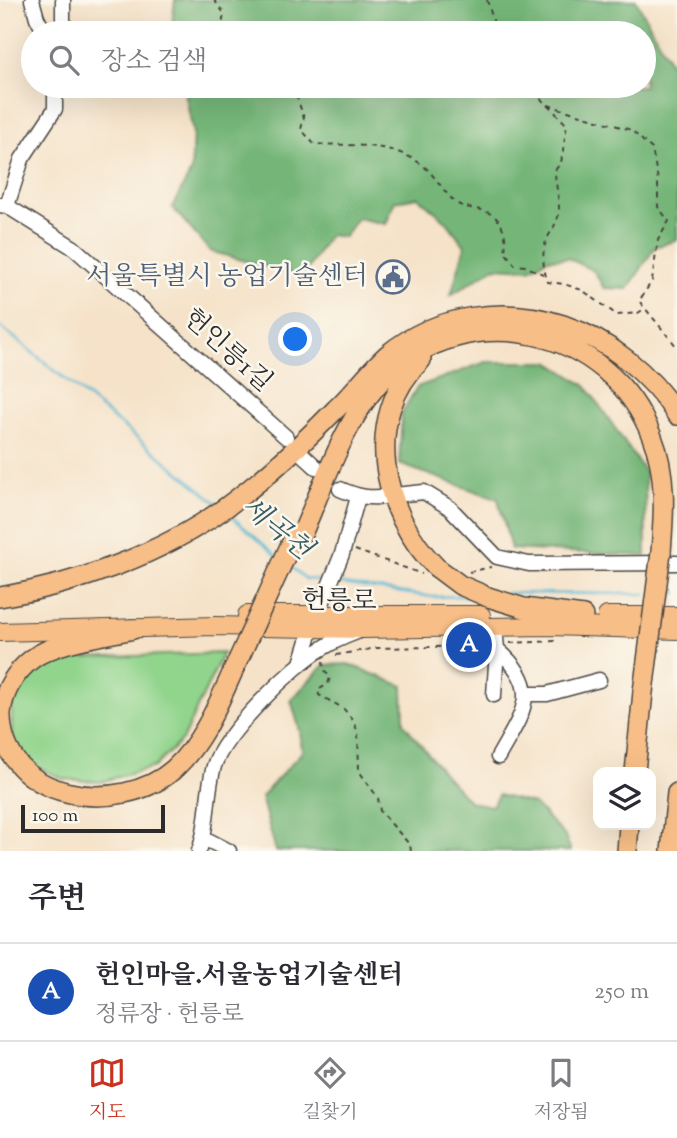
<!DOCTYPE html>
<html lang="ko">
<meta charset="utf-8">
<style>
body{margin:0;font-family:"Sorts Mill Goudy","Noto Serif KR",serif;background:#f2f2f3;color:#2b2b33}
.controls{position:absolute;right:21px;bottom:21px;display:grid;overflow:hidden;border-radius:14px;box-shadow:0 7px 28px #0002}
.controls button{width:63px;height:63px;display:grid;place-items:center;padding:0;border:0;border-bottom:2px solid #e1e1e2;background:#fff;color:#2b2b33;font:35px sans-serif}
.scale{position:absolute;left:21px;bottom:18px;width:144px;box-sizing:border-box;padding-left:7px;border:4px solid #2b2b2b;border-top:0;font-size:19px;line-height:24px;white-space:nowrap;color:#2b2b2b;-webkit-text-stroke:5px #fbf7ec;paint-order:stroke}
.you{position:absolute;left:296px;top:340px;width:24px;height:24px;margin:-18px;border:5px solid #fff;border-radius:50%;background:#1a73e8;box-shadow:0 0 0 10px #1a73e833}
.badge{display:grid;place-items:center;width:46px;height:46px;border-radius:50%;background:#c8321e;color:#fff;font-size:23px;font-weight:700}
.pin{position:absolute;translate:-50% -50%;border:4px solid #fff;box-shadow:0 2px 7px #0006}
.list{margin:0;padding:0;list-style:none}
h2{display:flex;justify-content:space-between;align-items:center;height:91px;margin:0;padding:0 28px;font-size:30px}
h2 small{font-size:23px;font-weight:400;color:#7c7c81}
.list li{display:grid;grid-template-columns:46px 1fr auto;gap:21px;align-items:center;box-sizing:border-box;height:98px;padding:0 28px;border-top:2px solid #e1e1e2}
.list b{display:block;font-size:26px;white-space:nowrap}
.list p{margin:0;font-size:23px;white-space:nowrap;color:#7c7c81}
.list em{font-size:23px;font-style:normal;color:#7c7c81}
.icon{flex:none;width:38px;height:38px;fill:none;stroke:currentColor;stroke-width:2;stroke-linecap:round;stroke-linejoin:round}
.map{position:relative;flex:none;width:677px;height:851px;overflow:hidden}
.search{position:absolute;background:#fff;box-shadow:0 7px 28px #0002;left:21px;right:21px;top:21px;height:77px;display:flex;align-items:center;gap:18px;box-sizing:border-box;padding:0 24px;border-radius:38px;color:#7c7c81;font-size:26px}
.sheet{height:189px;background:#fff}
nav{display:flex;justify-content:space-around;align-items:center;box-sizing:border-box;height:98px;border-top:2px solid #e1e1e2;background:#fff;font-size:19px;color:#7c7c81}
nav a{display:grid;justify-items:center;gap:4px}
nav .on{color:#c8321e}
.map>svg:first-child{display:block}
.green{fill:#91d48c;stroke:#5e805c;stroke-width:2}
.forest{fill:#74b678;stroke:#507052;stroke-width:2}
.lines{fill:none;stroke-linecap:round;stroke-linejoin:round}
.stream{stroke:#51b3d0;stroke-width:2.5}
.minor-casing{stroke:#494643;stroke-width:17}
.major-casing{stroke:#494643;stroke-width:20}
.highway-casing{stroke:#494643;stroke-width:22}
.path{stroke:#494643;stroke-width:2;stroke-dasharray:5 5;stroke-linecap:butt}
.minor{stroke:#fff;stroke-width:14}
.major{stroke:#f7be87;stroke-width:18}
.highway{stroke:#f7be87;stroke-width:19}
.highway-bridge-casing{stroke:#494643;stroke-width:22;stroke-linecap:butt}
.highway-bridge{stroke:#f7be87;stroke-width:19}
.labels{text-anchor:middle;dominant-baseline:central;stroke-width:5;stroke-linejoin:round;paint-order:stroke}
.service-label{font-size:26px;fill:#4e5e75;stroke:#fbf7ec;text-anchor:end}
.street-label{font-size:26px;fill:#2b2b2b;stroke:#fbf7ec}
.water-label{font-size:28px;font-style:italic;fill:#385b65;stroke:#fbf7ec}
</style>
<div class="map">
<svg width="677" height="851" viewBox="0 0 677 851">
<rect width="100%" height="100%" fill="#fbf7ec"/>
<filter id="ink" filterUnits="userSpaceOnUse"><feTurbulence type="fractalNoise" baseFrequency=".0143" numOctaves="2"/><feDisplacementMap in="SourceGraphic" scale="14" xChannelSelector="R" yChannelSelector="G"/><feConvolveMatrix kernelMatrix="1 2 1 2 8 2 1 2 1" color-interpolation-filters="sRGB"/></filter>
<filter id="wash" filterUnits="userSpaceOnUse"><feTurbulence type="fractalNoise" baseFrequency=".00686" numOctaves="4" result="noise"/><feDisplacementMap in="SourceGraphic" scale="28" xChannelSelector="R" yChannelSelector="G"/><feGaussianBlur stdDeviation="1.57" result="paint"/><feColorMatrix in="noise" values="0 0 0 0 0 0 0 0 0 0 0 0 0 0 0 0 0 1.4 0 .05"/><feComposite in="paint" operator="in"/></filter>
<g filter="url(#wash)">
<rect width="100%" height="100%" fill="#f5e2c8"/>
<path class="green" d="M223 653 182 740 154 767 100 782 63 779 30 763 12 740V706L27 677 54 662 77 658Z"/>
<path class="forest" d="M175 0H636L677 75V240L655 247 628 289 604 288 594 271 568 258 547 259 530 269 495 267 451 295 465 246 446 221 418 197 395 201 386 224 357 218 344 237 329 235 306 272 292 274 210 251 172 207 191 172 193 133 184 86H644V33H171Z
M486 362H549L586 386 645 472 646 556 511 549 498 499 399 464 402 413 417 387Z
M348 664 403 686 404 724 446 776 470 802 492 806 498 795 534 804 565 836 571 851H276L261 797 302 752 300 731 291 700 324 665Z"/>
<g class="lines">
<path class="stream" d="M0 326 217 503
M230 515 277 556
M291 567 306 579 325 581
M335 583 433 597 464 596
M506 593 646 594
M663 593H677"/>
</g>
</g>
<g filter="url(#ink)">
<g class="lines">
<defs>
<path id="minor" d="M32 0 37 18 45 33
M54 33 63 29V0
M0 205 7 206 74 248 286 437
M7 206 22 159 55 109V86
M303 455 316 467
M340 489C358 497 370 499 390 496
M395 495 424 492 450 508 497 557 529 564 677 563
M497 649C544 689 523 712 498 757
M301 663 312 628 342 554 358 497
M526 694H547L599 680
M494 695 497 649 495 627
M204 838 229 851
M199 851C209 824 206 794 214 766 224 734 293 665 323 648 335 640 349 635 362 630"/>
<path id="major" d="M247 615H481
M607 616H677
M0 632 215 626 363 629 550 626 677 630"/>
<path id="highway" d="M421 360C361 417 382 514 436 567
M302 534C323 486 347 414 384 378 469 296 609 326 652 437 667 474 664 513 661 552
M0 597C78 584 161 554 225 508 265 479 302 444 336 409 354 392 369 371 387 355 435 315 505 305 563 325 610 341 650 373 677 415
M488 597 524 608 583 616
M133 629C103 636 56 641 32 659 15 672 3 692 1 713 0 802 121 817 174 769 203 742 218 704 234 669
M635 772 643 692
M627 851 629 825
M671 851 677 793"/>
</defs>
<use href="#minor" class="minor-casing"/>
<use href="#major" class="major-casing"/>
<use href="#highway" class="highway-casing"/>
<path class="path" d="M214 0 224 13 221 33
M487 0 495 27 501 33
M293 86 304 118 301 129 314 144C352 146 396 141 427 169 437 179 449 200 460 205 469 209 483 209 491 214 504 222 507 238 505 252L515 265 525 266 545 275
M525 86 548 105 631 130 652 149 658 180V207L669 221 658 240 652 281 639 301 677 347
M548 105 567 125 561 163 555 170C555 183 559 196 559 209 559 221 552 229 547 239 541 252 543 270 548 282L564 284 582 290 617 315 638 313 644 309
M355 550 422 574
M469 572 491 567
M510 643 557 641
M336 655 377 648 484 646
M323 661 324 670 330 677 328 684 318 690 319 695 343 708 352 719 358 732 359 771 378 798 380 811 410 845 411 851"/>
<use href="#minor" class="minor"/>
<use href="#major" class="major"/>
<use href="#highway" class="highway"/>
<defs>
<path id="highway-bridge" d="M436 567 460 585 488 597
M234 669 296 533
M643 692 661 552"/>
</defs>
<use href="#highway-bridge" class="highway-bridge-casing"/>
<use href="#highway-bridge" class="highway-bridge"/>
</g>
</g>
<defs>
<symbol id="civic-ring" viewBox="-11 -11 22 22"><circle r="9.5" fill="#fbf7ec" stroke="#5c6f8a" stroke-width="1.5"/><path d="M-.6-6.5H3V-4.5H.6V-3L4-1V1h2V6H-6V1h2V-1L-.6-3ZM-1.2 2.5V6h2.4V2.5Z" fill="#5c6f8a"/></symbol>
</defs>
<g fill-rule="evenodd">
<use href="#civic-ring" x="374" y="258" width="38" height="38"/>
</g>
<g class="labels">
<g class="service-label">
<text x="368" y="277">서울특별시 농업기술센터</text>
</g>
<g class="street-label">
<text transform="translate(227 351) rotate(42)">헌인릉1길</text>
<text transform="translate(339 602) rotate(1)">헌릉로</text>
</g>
<g class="water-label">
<text transform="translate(276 529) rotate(39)">세곡천</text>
</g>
</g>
</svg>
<div class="controls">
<button><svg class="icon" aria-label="layers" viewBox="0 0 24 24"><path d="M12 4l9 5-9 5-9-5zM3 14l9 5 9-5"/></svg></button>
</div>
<div class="scale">100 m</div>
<div class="you"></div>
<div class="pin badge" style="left:469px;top:645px;background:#1a4fb4">A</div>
<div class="search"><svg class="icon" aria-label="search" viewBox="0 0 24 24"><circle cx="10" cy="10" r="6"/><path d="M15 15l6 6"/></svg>장소 검색</div>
</div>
<section class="sheet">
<h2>주변<small></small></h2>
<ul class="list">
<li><span class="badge" style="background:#1a4fb4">A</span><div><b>헌인마을.서울농업기술센터</b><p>정류장 · 헌릉로</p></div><em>250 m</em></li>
</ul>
</section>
<nav>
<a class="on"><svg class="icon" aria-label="map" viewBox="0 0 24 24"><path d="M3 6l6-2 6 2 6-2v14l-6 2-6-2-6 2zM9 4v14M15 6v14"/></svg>지도</a>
<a><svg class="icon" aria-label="directions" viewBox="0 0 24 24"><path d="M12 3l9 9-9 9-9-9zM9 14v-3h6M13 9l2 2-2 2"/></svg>길찾기</a>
<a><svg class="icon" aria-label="saved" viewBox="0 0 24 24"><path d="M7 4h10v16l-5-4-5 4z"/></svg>저장됨</a>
</nav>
